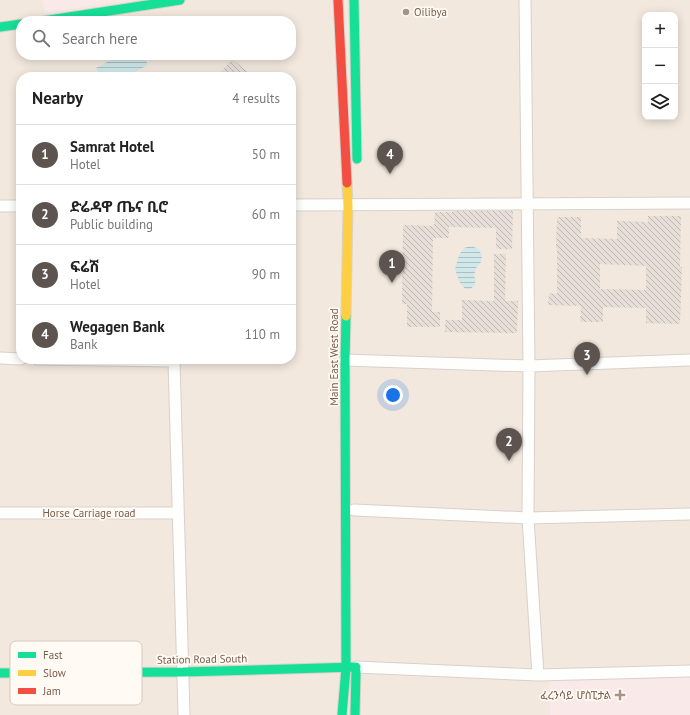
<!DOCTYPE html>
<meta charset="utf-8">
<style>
body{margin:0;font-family:"PT Sans","Noto Sans Ethiopic",sans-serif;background:#f6f6f6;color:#222}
.controls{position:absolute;right:12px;top:12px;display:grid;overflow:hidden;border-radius:8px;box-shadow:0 2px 10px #0003}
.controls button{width:36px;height:36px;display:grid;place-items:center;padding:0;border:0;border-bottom:1px solid #e0e0e0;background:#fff;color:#222;font:20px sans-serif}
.you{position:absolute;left:393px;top:395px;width:14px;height:14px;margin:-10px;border:3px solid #fff;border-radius:50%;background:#1a73e8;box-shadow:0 0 0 6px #1a73e833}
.badge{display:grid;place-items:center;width:26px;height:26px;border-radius:50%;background:#5d544f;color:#fff;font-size:13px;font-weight:700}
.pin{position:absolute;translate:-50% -33px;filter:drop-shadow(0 1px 2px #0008)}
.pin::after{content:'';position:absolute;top:21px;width:14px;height:12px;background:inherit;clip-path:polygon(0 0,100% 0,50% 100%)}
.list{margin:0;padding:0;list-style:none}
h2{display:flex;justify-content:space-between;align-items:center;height:52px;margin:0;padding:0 16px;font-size:17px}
h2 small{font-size:13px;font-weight:400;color:#767676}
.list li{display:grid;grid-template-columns:26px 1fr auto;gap:12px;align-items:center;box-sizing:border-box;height:60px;padding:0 16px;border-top:1px solid #e0e0e0}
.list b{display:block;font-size:15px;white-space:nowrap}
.list p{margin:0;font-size:13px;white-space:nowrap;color:#767676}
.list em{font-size:13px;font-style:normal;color:#767676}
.icon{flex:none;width:22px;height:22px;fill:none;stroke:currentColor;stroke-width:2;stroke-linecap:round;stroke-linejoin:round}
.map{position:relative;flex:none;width:690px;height:715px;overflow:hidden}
.search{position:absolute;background:#fff;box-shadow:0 2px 10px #0003;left:16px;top:16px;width:280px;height:44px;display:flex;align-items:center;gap:10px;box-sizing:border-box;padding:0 14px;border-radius:16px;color:#767676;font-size:15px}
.panel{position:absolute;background:#fff;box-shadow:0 2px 10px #0003;left:16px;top:72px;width:280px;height:292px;border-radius:16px}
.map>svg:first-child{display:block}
.residential{fill:#f2e8de;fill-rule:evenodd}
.medical{fill:#fae9e9}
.water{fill:url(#water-rules)}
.building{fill:url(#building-back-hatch);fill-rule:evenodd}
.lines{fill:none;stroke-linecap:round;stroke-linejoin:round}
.street-casing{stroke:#d7d1cb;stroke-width:13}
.fast-casing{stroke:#d9d2cb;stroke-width:11}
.slow-casing{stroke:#d9d2cb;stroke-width:11}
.jam-casing{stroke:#d9d2cb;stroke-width:11}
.street{stroke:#fefefd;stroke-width:11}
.fast{stroke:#16e098;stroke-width:9}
.slow{stroke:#ffcf43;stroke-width:9}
.jam{stroke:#f24e42;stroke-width:9}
.poi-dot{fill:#a69286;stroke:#fffaf3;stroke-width:1.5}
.labels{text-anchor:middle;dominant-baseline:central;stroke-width:3.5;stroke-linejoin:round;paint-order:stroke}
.poi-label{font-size:11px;fill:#7a5c4d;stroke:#fffaf3;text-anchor:start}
.street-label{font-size:11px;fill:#7a5c4d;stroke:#fffaf3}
.key{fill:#fffaf3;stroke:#d7cbc1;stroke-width:1}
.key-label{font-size:11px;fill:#7a5c4d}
</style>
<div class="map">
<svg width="690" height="715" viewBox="0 0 690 715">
<defs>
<pattern id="water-rules" width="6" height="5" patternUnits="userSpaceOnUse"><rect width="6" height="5" fill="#d0e8ea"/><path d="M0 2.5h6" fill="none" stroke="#aebfc0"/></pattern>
<pattern id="building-back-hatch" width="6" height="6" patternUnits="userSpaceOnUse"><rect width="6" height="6" fill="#e6ded7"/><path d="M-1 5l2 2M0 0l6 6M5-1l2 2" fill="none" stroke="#bfb7b1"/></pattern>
</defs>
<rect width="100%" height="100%" fill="#f9f5f0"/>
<path class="residential" d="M0 0H690V715H0ZM645 15H675V117H645ZM21 21H291V55H21ZM21 77H291V359H21Z"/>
<path class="medical" d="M42 0H132L93 5 45 13Z
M690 671V715H550L549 674Z"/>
<path class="water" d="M120 55H143L148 65 125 77H101L96 68Z
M471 246 479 249 482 257 481 262 476 268 474 276 476 280 474 286 470 289H465L459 281 455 269 459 255 464 248Z"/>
<path class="building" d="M232 59 254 77H217Z
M452 211H513L512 249H496V228L449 227V238H433L432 312H440V327H407V304H402L403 225 434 226 435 212H452Z
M648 216H681L680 267H682L680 324 646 323V308L603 307V322H580L581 306 548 305 549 293 557 294V248H556L557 217H581V238L617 239V221L648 222ZM600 264 646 266V290L600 289Z
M494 254H506L505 301H518L517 333 445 332V320H462V300L494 301Z"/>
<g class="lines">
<defs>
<path id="street" d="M525 0 529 366 528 518 538 675
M291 205 690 203
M0 206H21
M0 358 21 359
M37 359 174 361V359
M345 360 529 366 690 360
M174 361 184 715
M354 510 528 518 690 514
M0 513H178
M356 667 538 675 690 671"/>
<path id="fast" d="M354 0 357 159
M43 21 180 0
M0 27 21 24
M0 673 183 672 356 667
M342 715 346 668 345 360 346 316
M355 715 356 671"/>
<path id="slow" d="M346 316 348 205 347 183"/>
<path id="jam" d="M338 0 347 183"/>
</defs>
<use href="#street" class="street-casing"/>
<use href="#fast" class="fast-casing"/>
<use href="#slow" class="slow-casing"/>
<use href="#jam" class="jam-casing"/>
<use href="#street" class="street"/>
<use href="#fast" class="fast"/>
<use href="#slow" class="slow"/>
<use href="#jam" class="jam"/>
</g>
<g class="poi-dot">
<circle cx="406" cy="12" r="4"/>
<path d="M618 689h4v4h4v4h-4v4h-4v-4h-4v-4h4z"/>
</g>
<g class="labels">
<g class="poi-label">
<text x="414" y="12">Oilibya</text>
<text x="611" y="695" text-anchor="end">ፈረንሳይ ሆስፒታል</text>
</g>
<g class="street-label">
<text transform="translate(334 357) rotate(-90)">Main East West Road</text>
<text x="89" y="513">Horse Carriage road</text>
<text transform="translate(202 659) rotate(-1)">Station Road South</text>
</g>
</g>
<rect x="10" y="641" width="132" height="64" rx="6" class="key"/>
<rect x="18" y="652" width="18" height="6" fill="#16e098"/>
<rect x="18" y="670" width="18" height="6" fill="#ffcf43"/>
<rect x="18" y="688" width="18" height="6" fill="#f24e42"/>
<g class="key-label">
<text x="43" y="659">Fast</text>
<text x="43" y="677">Slow</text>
<text x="43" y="695">Jam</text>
</g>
</svg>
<div class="controls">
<button>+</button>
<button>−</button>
<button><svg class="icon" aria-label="layers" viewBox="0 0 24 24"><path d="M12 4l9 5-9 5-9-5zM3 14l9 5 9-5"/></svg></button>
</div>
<div class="you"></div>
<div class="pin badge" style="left:392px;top:283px">1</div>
<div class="pin badge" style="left:509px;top:461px">2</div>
<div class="pin badge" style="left:587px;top:375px">3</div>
<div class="pin badge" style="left:390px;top:174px">4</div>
<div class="search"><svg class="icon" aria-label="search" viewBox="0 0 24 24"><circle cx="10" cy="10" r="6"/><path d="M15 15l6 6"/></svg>Search here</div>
<section class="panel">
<h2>Nearby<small>4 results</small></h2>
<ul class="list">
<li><span class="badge">1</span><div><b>Samrat Hotel</b><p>Hotel</p></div><em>50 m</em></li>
<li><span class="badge">2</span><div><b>ድሬዳዋ ጤና ቢሮ</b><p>Public building</p></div><em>60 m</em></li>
<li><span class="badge">3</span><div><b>ፍሬሽ</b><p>Hotel</p></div><em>90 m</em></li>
<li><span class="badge">4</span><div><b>Wegagen Bank</b><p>Bank</p></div><em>110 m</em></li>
</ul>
</section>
</div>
